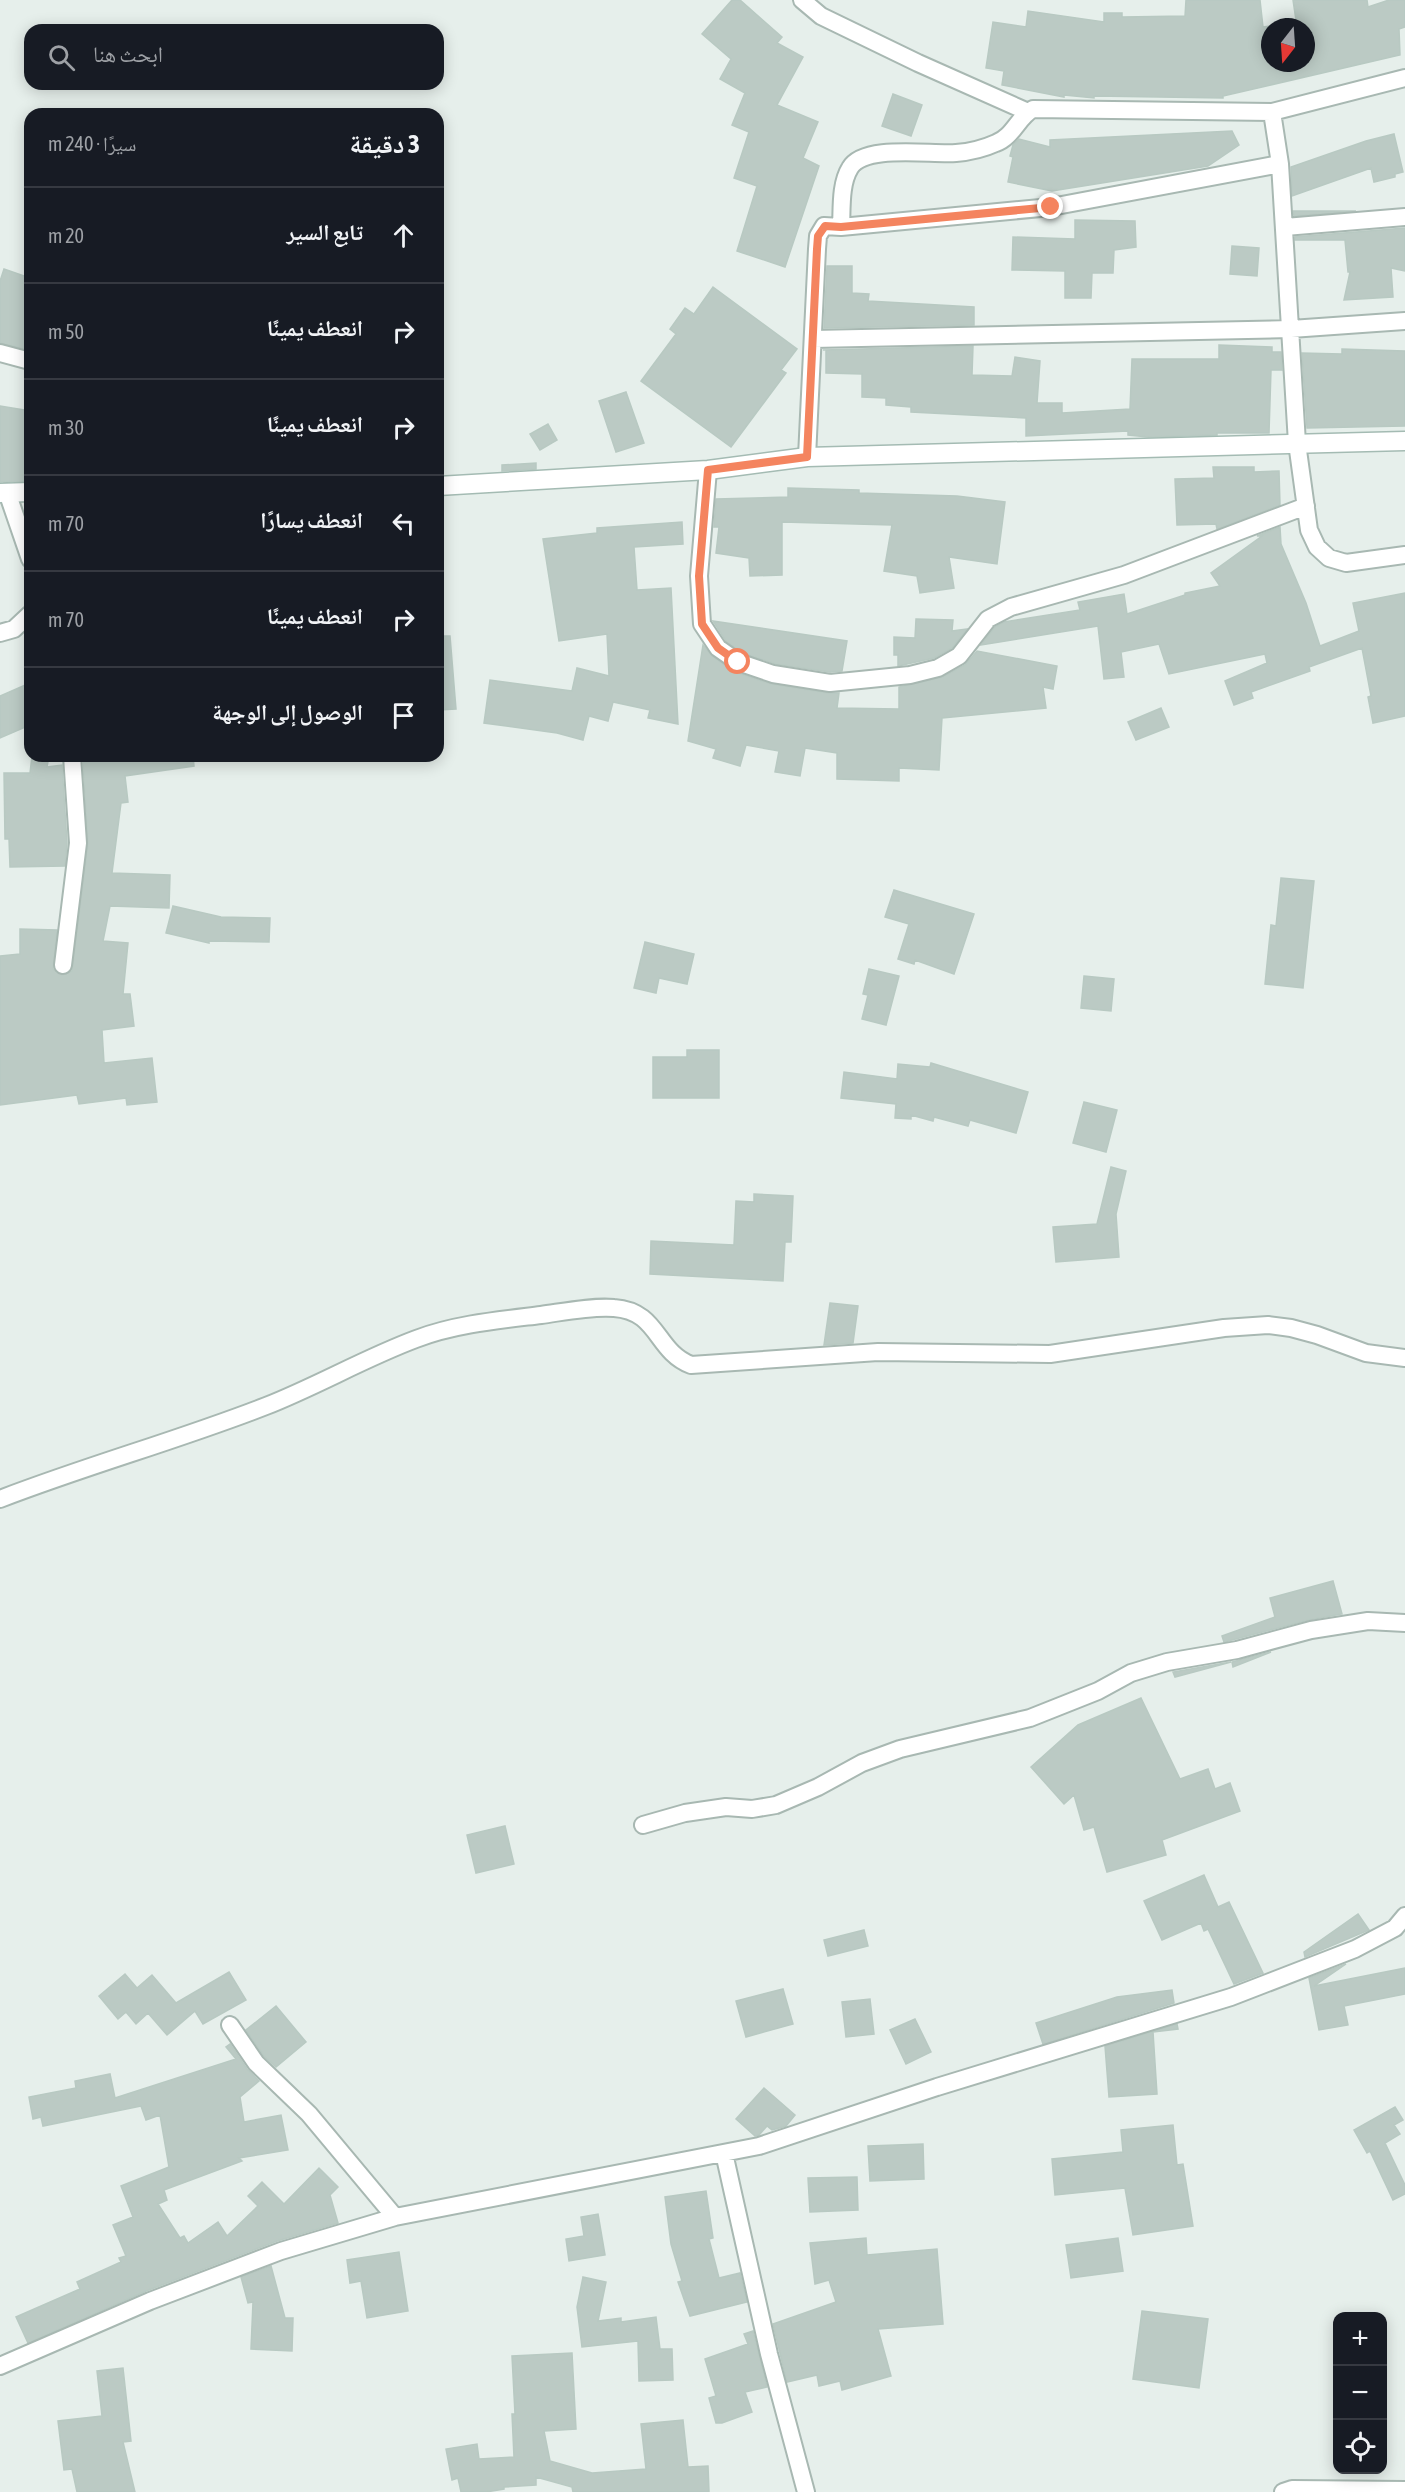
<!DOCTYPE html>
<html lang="ar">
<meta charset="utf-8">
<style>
body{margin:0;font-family:"Asap Condensed","Noto Naskh Arabic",sans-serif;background:#20242c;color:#f1f3f6;direction:rtl}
.controls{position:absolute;right:18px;bottom:18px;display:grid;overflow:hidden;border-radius:12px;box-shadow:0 3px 15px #0003}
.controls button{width:54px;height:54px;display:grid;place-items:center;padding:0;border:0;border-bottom:2px solid #363941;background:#171b24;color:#f1f3f6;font:30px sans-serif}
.compass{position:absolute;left:1261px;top:18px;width:54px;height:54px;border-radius:50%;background:#171b24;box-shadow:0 3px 15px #0003;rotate:197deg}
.stop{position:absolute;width:18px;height:18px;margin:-14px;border:4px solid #f4845f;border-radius:50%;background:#fff}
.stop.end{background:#f4845f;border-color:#fff;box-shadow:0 2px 6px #0008}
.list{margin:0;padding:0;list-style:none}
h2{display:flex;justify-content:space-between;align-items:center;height:78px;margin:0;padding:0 24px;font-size:26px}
h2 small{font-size:20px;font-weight:400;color:#9ea1a6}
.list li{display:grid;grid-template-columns:39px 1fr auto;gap:18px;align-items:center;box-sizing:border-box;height:96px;padding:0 24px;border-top:2px solid #363941}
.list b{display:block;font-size:22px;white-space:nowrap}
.list em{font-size:20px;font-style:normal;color:#9ea1a6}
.icon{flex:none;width:33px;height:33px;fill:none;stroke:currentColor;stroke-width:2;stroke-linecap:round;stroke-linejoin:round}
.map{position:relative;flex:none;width:1405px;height:2492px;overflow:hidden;direction:ltr}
.search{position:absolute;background:#171b24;box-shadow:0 3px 15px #0003;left:24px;top:24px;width:420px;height:66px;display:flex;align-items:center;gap:15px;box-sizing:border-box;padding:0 21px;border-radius:18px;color:#9ea1a6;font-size:22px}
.panel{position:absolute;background:#171b24;box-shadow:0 3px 15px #0003;left:24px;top:108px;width:420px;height:654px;border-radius:18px;direction:rtl}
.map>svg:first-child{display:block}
.building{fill:#bbcac4;stroke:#b8c9c2;stroke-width:1.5}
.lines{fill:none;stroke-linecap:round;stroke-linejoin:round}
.street-casing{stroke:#a8b8b2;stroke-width:20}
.secondary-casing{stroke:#a4bbb3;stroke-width:21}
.street{stroke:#fff;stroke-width:16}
.secondary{stroke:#fff;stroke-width:18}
.route{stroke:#f4845f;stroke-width:8}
</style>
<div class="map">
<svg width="1405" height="2492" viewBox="0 0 1405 2492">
<rect width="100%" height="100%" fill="#e6efeb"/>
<path class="building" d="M732 0H740L782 37 777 43 803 57 777 105 818 122 803 158 819 166 785 267 737 251 757 186 734 178 749 132 732 125 745 93 720 79 731 59 702 34Z
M1186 0H1260L1263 27 1270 26V63H1306V27H1297L1293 0H1367L1368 7 1389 0H1405V27L1399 29 1400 55 1223 96V98L1094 96V98L1064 95V97L1002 85 1004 71 986 68 993 22 1026 27 1028 11 1104 22V13H1122V17L1185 16Z
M893 94 922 105 911 136 882 126Z
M1232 131 1239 145 1208 166 1052 191 1008 182 1013 157 1010 156 1013 145 1019 139 1050 147V140Z
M1394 134 1403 172 1395 174V177L1374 182 1371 168 1292 196 1291 167 1366 141Z
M1293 211H1356L1294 216Z
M1075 220 1135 221 1136 247 1114 250 1113 273H1092L1091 298H1065V271L1012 270 1013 237 1075 239Z
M1405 228V271L1391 268 1393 297 1344 300 1350 272H1348L1345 240H1295V237Z
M1232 246 1259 248 1257 276 1230 274Z
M827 266H852V293L869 294 868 301 974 307V325L824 328Z
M4 269 30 278V350L0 343V281Z
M713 287 797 349 781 370 786 373 731 447 641 381 676 334 670 329 685 308 694 314Z
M1219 345 1272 347V352H1281L1282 370H1271L1269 433H1217V435L1148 437 1128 435V431L1026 436V418L911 412V407L886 405V398L862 397V374L826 373V350H823L973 346 972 375 1012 376 1015 357 1040 361 1037 403H1062V413L1130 409 1132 359H1219Z
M1342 349 1405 351V426L1307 428 1302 353 1342 354Z
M626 392 644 443 616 452 599 401Z
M0 406 30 411V481L0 482Z
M548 424 557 440 540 450 530 434Z
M536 463V469L502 471V465Z
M1213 467H1254V472L1279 471 1280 505 1217 529 1216 524 1177 525 1175 479 1214 478Z
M788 488 859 490V493L957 496 1005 502 997 564 949 557 954 588 920 593 917 576 884 571 892 525 782 522V575L750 576 749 558 716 553 719 527H714L716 499 788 497Z
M682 522 683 544 634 547 637 590 671 588 678 724 648 718 650 710 613 702 608 721 589 716 583 740 557 733 484 723 490 680 572 691 577 668 609 676 607 634 559 641 543 539 597 533V528Z
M1280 527 1281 544 1306 603 1320 646 1359 631 1353 603 1405 593V716L1373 723 1368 697 1371 696 1362 648 1309 667 1310 671 1251 692 1253 698 1234 705 1225 681 1267 663 1265 654 1169 674 1159 644 1121 652 1124 677 1104 679 1098 626 981 645 995 627 1004 622 1080 610 1078 602 1124 594 1127 614 1185 595V593L1220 586 1211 573 1262 536H1257Z
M916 619 953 620 952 631 967 629 952 648 934 658 898 666V655H894V637L915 638Z
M713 621 847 641 842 671 830 672 776 664 743 653 726 641Z
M438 636H450L456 709 438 710Z
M703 645 712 656 735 672 771 684 828 693H839L837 708 899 709V687L943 677 965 665 977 651 1057 666 1053 689 1043 687 1046 708 942 718 939 770 899 768V781L837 779V753L805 748 800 776 775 772 779 751 746 745 740 766 713 758 716 749 688 741Z
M30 683V725L0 738V696Z
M1161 708 1169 727 1136 740 1128 722Z
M32 756H49L47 767 62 765 67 843 65 866 10 867 9 839H5L4 773H30Z
M91 756H193L194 766 125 776 128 802 121 803 112 873 170 875 169 908 110 906 103 941 128 943 123 994H130L134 1026 102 1030 104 1063 152 1058 157 1102 127 1105 126 1098 79 1104 77 1095 0 1105V956L20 954V929L57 930 53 969 62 975 72 971 88 844 83 762 92 761Z
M1281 878 1314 881 1303 988 1265 984 1271 925 1276 926Z
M894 890 974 914 954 974 915 960 914 964 898 959 909 924 885 917Z
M173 906 221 917 270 918 269 942 209 941V943L166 933Z
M645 942 694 954 687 984 659 978 656 993 634 988Z
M869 969 899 976 886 1025 862 1019 868 995 863 994Z
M1084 976 1114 979 1111 1011 1081 1008Z
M687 1050H719V1098H653V1057H687Z
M931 1063 1028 1092 1016 1133 970 1120 968 1126 934 1117 933 1121 911 1115V1119L895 1118 896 1104 841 1098 844 1072 897 1079 898 1064 930 1067Z
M1084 1102 1117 1110 1106 1152 1073 1143Z
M1111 1167 1126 1171 1116 1214 1119 1257 1056 1262 1053 1227 1097 1224Z
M754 1194 793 1196 791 1242H785L783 1281 650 1274 651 1241 734 1245 736 1201 754 1202Z
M830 1303 858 1306 853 1343 824 1345Z
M1333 1581 1342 1614 1308 1620 1224 1642 1222 1636 1275 1617 1270 1598Z
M1271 1652 1233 1667 1232 1662 1240 1660Z
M1231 1662 1175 1677 1173 1672Z
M1141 1698 1180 1779 1208 1769 1215 1789 1230 1783 1240 1811 1162 1840 1166 1855 1107 1872 1094 1827 1084 1830 1074 1795 1064 1804 1031 1767 1078 1725Z
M505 1826 514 1864 476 1873 467 1835Z
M1204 1875 1218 1907 1229 1902 1263 1973 1234 1984 1208 1929 1204 1931 1201 1923 1162 1940 1144 1901Z
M1358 1914 1369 1930 1305 1957 1304 1952Z
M864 1930 868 1946 828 1956 824 1940Z
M1346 1964 1314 1986 1405 1968V1994L1344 2006 1348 2025 1319 2030 1309 1978Z
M229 1972 246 2000 203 2024 195 2011 167 2035 148 2013 136 2024 126 2012 118 2019 99 1996 125 1974 137 1988 152 1975 176 2003Z
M783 1989 793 2024 746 2037 736 2001Z
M1172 1990 1174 2003 1043 2044 1036 2023 1117 1997Z
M870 1999 874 2034 846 2037 842 2002Z
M276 2006 306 2042 276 2067 264 2056 246 2030Z
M915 2019 931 2052 906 2064 890 2030Z
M1177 2024 1178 2029 1153 2032 1157 2094 1109 2097 1105 2046Z
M230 2044 247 2069 259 2081 240 2097 244 2122 281 2115 288 2150 239 2158 242 2161 164 2190 167 2200 158 2204 180 2238 184 2236 188 2243 218 2222 227 2236 258 2206 248 2196 262 2182 284 2204 319 2168 338 2187 330 2195 338 2223 277 2241 146 2291 28 2343 16 2317 80 2289 77 2282 121 2262 119 2258 126 2256 113 2225 133 2217 121 2186 169 2167 160 2115 146 2120 141 2106 43 2126 41 2117 33 2119 29 2097 76 2088 75 2081 110 2074 115 2098 236 2059 226 2047Z
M764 2088 795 2115 786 2126 772 2130 767 2126 759 2135 755 2136 736 2119Z
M1395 2107 1403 2120 1394 2125 1400 2134 1385 2143 1405 2185V2194L1393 2200 1370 2151 1367 2153 1354 2130Z
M1173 2125 1177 2165 1183 2164 1193 2226 1133 2235 1125 2188 1055 2195 1052 2159 1123 2152 1121 2130Z
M923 2144 924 2179 870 2181 868 2146Z
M857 2177 858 2210 810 2212 808 2178Z
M706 2191 713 2238 709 2239 719 2278 740 2273 747 2302 690 2316 678 2282 682 2281 671 2244 665 2197Z
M598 2214 605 2255 569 2261 566 2239 584 2236 581 2217Z
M866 2238 867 2255 937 2249 943 2324 878 2329 891 2376 842 2390 840 2381 819 2386 817 2375 787 2382 773 2324 836 2302 829 2280 815 2284 810 2243Z
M1118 2238 1123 2271 1071 2278 1066 2245Z
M399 2252 408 2311 367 2318 361 2281 350 2283 347 2260Z
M271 2266 285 2318H293L292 2351 251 2349 253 2302 248 2303 241 2277Z
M583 2277 606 2282 598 2321 621 2318V2322L656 2317 660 2349H672L673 2380 639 2381 638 2341 582 2347 577 2307Z
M1142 2311 1208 2319 1199 2388 1133 2379Z
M753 2331 767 2387 745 2392 752 2412 722 2423H716L709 2398 716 2396 705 2359 748 2344 744 2334Z
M572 2353 576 2429 544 2431 550 2461 592 2473 646 2469 641 2424 683 2420 688 2467 708 2466 709 2492H573L572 2487 536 2477V2485L504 2487V2489L486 2492H461L458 2478 452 2480 446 2449 477 2444 479 2459 514 2457 512 2414H515L512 2356Z
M123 2368 131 2441 123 2442 135 2492H77L72 2469 64 2470 58 2421 102 2416 97 2371Z"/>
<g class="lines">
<defs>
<path id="street" d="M802 0 821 16 918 63 1028 112
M1272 112 1280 164
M841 227C842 209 840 184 850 168 864 144 930 155 956 153 969 152 985 148 996 143 1013 137 1018 117 1033 109L1272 112 1405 78
M1285 227 1405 217
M813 339 1291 329 1405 321
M0 353 30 361
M807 457 817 249 818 236 824 226 841 227 1051 207 1280 164 1297 443 1309 530 1317 547 1329 558 1346 563 1405 555
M708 470 699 576 702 624 718 648 738 662 773 674 830 683 910 675 938 668 959 656 988 619 1011 607 1124 575 1306 506
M7 492 30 559
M0 633 14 629 30 614
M63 965 78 843 72 756
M0 1499C88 1465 179 1440 266 1406 317 1386 365 1358 416 1339 455 1324 500 1320 541 1315 563 1312 592 1306 614 1308 659 1311 655 1351 691 1365L878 1352 1050 1354 1224 1328 1268 1325 1291 1328 1317 1335 1366 1353 1405 1358
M643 1825 685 1813 726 1807 752 1809 776 1805 818 1787 862 1763 900 1749 1030 1718 1098 1691 1131 1673 1167 1662 1237 1650 1311 1630 1368 1621 1405 1623
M230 2025 256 2063 309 2114 395 2217 759 2146 937 2087 1231 1997 1355 1949 1395 1928 1405 1916
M724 2153 769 2354 806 2492
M0 2366 150 2301 281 2251 395 2217
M1283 2492 1292 2489 1405 2490"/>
<path id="secondary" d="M438 486 708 470 807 457 1405 441
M0 493 30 492"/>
</defs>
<use href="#street" class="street-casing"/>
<use href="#secondary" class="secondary-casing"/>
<use href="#street" class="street"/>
<use href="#secondary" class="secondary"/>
</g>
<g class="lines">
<path class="route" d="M738 662 718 648 702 624 699 576 708 470 807 457 817 249 818 236 825 226 841 227 1051 207"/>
</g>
</svg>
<div class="controls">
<button>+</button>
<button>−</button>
<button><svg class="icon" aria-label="locate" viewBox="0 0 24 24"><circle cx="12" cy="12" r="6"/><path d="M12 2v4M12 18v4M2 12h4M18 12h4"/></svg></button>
</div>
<svg class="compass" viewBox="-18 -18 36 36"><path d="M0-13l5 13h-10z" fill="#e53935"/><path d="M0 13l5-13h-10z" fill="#9ea1a6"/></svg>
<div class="stop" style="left:738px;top:662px"></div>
<div class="stop end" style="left:1051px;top:207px"></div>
<div class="search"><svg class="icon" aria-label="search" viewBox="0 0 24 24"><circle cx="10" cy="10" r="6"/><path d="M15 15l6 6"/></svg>ابحث هنا</div>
<section class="panel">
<h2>3 دقيقة<small>سيرًا · 240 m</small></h2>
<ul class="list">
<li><svg class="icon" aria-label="ahead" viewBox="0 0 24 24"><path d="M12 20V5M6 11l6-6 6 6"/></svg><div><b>تابع السير</b></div><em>20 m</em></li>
<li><svg class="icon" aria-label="right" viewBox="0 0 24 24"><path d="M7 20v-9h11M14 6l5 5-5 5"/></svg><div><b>انعطف يمينًا</b></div><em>50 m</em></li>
<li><svg class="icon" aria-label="right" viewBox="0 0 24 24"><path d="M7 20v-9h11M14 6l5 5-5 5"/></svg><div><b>انعطف يمينًا</b></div><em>30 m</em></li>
<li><svg class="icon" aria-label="left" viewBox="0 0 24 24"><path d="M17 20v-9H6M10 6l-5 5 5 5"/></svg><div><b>انعطف يسارًا</b></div><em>70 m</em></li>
<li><svg class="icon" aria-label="right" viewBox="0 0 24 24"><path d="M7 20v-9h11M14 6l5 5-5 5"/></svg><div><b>انعطف يمينًا</b></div><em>70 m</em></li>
<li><svg class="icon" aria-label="arrive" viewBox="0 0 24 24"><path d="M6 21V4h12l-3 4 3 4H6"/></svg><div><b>الوصول إلى الوجهة</b></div></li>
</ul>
</section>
</div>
